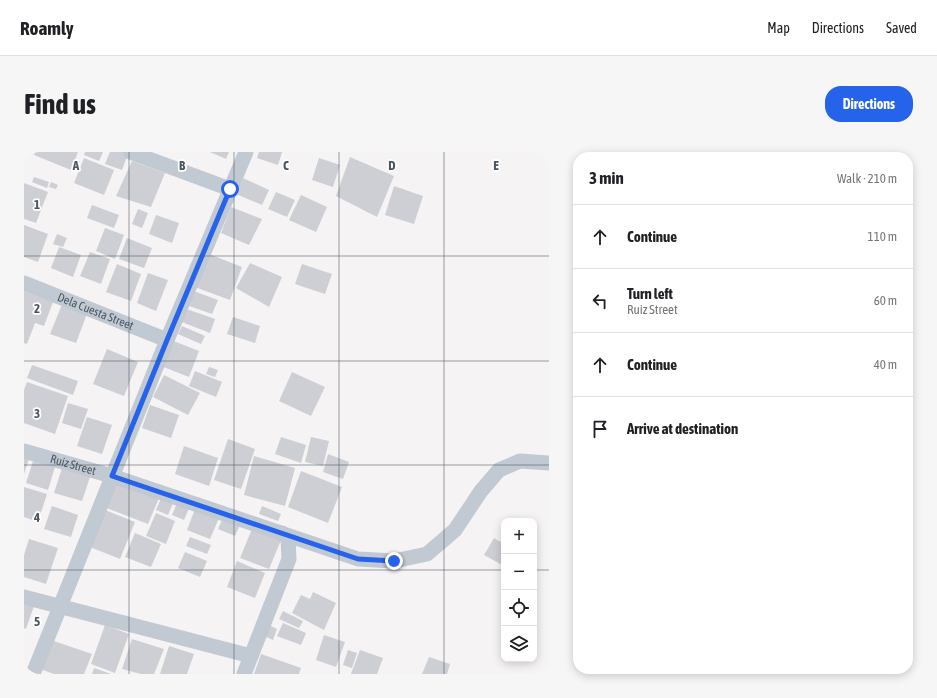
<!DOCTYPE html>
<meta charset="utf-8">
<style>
body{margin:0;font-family:"Asap Condensed",sans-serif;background:#f6f6f6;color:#202124}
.controls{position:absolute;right:12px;bottom:12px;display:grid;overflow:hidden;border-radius:8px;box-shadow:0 2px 10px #0003}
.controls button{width:36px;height:36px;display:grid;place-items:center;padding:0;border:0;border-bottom:1px solid #e0e0e0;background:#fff;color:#202124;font:20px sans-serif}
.stop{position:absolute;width:12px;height:12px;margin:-9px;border:3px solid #2563eb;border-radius:50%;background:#fff}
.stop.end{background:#2563eb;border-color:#fff;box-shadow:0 1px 4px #0008}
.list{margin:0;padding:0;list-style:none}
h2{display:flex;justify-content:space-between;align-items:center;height:52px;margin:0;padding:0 16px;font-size:17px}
h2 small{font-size:13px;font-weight:400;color:#757577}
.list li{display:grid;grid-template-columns:26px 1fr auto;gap:12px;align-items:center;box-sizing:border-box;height:64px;padding:0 16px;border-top:1px solid #e0e0e0}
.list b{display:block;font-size:15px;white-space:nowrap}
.list p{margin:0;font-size:13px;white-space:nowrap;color:#757577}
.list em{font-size:13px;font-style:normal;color:#757577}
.icon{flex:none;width:22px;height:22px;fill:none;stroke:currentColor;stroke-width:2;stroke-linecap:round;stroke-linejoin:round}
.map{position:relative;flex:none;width:525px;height:522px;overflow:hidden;border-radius:16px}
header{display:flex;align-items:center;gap:24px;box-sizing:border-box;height:56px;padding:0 20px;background:#fff;border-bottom:1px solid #e0e0e0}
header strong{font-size:19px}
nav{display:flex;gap:22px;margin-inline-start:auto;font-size:14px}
.intro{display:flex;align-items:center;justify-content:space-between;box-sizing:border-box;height:96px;padding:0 24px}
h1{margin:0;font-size:28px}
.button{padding:10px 18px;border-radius:16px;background:#2563eb;color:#fff;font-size:14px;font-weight:700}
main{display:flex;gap:24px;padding:0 24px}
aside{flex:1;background:#fff;border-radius:16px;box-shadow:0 2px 10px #0003}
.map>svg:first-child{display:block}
.building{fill:#cdcfd5}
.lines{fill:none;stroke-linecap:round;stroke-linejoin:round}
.street{stroke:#c1cad2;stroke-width:15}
.route{stroke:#2563eb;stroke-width:5}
.grid{fill:none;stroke:#4a5661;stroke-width:1;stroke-opacity:0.55}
.labels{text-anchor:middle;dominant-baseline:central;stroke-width:3.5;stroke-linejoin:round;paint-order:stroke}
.street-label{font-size:12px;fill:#4a5661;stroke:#fff}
.grid-label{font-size:13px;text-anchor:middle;font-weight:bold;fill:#4a5661;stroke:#fff;stroke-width:3.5;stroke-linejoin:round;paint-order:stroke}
</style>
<header>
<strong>Roamly</strong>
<nav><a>Map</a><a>Directions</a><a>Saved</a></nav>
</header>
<div class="intro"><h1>Find us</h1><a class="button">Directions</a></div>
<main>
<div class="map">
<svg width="525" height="522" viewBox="0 0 525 522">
<rect width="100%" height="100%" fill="#f5f3f3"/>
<path class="building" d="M11 0H54L47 18 10 3Z
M61 0H79L75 9 60 3Z
M86 0H99L104 2 98 18 81 12Z
M186 0H205L202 7Z
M235 0H258L254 13 233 6Z
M326 5 370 24 353 65 312 44Z
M60 6 90 18 80 43 50 31Z
M295 6 316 13 309 35 288 28Z
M108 9 141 21 127 55 92 44Z
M10 25 25 30 23 36 8 30Z
M219 26 245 38 238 53 212 42Z
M27 30 34 33 32 37 25 35Z
M0 31 24 40 12 71 0 67Z
M370 34 399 44 390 72 361 63Z
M252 40 271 48 263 65 244 57Z
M277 43 303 55 292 80 265 68Z
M68 53 95 63 90 76 63 66Z
M207 55 238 67 225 93 197 81Z
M114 57 124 61 118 76 108 72Z
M132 63 155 71 148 91 125 82Z
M0 73 24 82 14 110 0 105Z
M81 76 100 83 91 107 72 99Z
M33 82 43 86 39 95 29 92Z
M103 86 128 96 120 116 95 107Z
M35 95 57 103 49 125 27 116Z
M66 100 86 107 77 132 56 124Z
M180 100 218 115 206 148 168 134Z
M226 111 258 125 245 155 212 136Z
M93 112 117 122 107 149 82 140Z
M278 112 308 122 301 142 271 132Z
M124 121 144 128 132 159 113 151Z
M167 138 194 148 188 162 162 153Z
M0 139 29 150 20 174 11 171 3 192 0 191Z
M39 150 64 159 52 191 26 182Z
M160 156 191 167 186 181 155 169Z
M209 165 236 174 231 191 203 182Z
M158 174 181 184 177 192 154 182Z
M147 188 175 199 165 225 137 214Z
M83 197 114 210 100 244 69 232Z
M8 213 54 229 49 243 3 226Z
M185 215 194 218 191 225 182 222Z
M171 219 198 230 192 245 165 234Z
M268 220 301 235 287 264 255 249Z
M140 223 176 241 164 263 129 245Z
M3 230 44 244 31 282 0 271V238Z
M44 251 64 257 57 277 38 271Z
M126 253 155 263 147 286 118 276Z
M63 265 88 273 78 302 53 294Z
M257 285 282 293 277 311 251 302Z
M287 285 305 289 299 314 281 310Z
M204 287 231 297 217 337 190 328Z
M160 294 194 306 185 334 151 322Z
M304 302 325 310 319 327 299 320Z
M230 304 271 316 261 354 220 343Z
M0 305 5 307 0 322Z
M9 309 31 315 24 338 2 331Z
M38 316 66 325 58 349 30 341Z
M277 319 318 335 304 371 264 355Z
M91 328 135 346 124 372 80 355Z
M0 335 23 342 14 370 0 365Z
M138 344 150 349 144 363 132 358Z
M153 351 165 356 160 368 148 363Z
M28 354 54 363 47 385 20 377Z
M238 354 257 362 254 369 235 362Z
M171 357 195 366 186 387 163 378Z
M81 358 111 370 96 407 66 395Z
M132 361 151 369 142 392 122 384Z
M199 366 216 373 211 384 194 377Z
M228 377 257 388 245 417 216 406Z
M111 381 137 392 127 415 101 405Z
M166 385 187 393 183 402 162 394Z
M470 386 480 392V414L460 403Z
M5 387 34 396 22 432 0 425V403Z
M161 400 183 409 176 425 154 416Z
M213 409 241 421 231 446 203 435Z
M289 440 312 451 300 478 268 461 277 443 286 447Z
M0 451 10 454 2 477 0 476Z
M259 459 279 469 275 476 255 467Z
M259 471 282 481 277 493 253 484Z
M81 473 105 482 91 521 67 512Z
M245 473 253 477 249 488 240 484Z
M300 483 321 490 312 515 292 508Z
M108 487 140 497 130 522H117L98 517Z
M27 488 68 502 60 522H30L16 517Z
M145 494 170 502 163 522H136Z
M324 498 333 501 328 516 319 513Z
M336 498 359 506 353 522H327Z
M237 502 277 516 275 522H230Z
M405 505 426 512 423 522H398Z
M70 516 87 522H68Z"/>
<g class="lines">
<g class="street">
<path d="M106 0 206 37"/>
<path id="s1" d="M0 131 143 188"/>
<path id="s2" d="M0 299 88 324 334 407 370 409 403 402 431 378 457 339 475 318 496 309 525 311"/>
<path d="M0 445 227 504"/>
<path d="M9 522 143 188 222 0"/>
<path d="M220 522 265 407 264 387 258 381"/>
</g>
</g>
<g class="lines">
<path class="route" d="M206 37 143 188 88 324 334 407 370 409"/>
</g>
<path class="grid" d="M105 0V522M210 0V522M315 0V522M420 0V522M0 104H525M0 209H525M0 313H525M0 418H480M510 418H525"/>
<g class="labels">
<g class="street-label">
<text stroke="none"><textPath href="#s1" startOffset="77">Dela Cuesta Street</textPath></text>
<text stroke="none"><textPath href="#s2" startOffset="51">Ruiz Street</textPath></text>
</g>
</g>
<g class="grid-label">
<text x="52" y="18">A</text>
<text x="158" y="18">B</text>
<text x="262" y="18">C</text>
<text x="368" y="18">D</text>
<text x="472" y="18">E</text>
<text x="13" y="57">1</text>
<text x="13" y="161">2</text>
<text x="13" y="266">3</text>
<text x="13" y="370">4</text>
<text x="13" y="474">5</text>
</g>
</svg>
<div class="controls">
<button>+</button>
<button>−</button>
<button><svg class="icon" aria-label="locate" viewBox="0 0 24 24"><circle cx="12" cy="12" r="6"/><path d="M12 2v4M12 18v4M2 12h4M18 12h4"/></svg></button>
<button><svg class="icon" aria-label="layers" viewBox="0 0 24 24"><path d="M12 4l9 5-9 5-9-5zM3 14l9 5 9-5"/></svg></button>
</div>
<div class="stop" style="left:206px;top:37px"></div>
<div class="stop end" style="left:370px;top:409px"></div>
</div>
<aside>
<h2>3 min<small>Walk · 210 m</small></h2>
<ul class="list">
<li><svg class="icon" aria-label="ahead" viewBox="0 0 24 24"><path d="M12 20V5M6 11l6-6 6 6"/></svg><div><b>Continue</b></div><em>110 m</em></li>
<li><svg class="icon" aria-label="left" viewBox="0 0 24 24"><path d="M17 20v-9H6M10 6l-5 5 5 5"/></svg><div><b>Turn left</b><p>Ruiz Street</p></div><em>60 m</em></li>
<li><svg class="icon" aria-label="ahead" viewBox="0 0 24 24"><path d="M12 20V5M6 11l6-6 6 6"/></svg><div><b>Continue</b></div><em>40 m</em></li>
<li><svg class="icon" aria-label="arrive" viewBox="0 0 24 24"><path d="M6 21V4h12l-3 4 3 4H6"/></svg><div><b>Arrive at destination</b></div></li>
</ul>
</aside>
</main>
